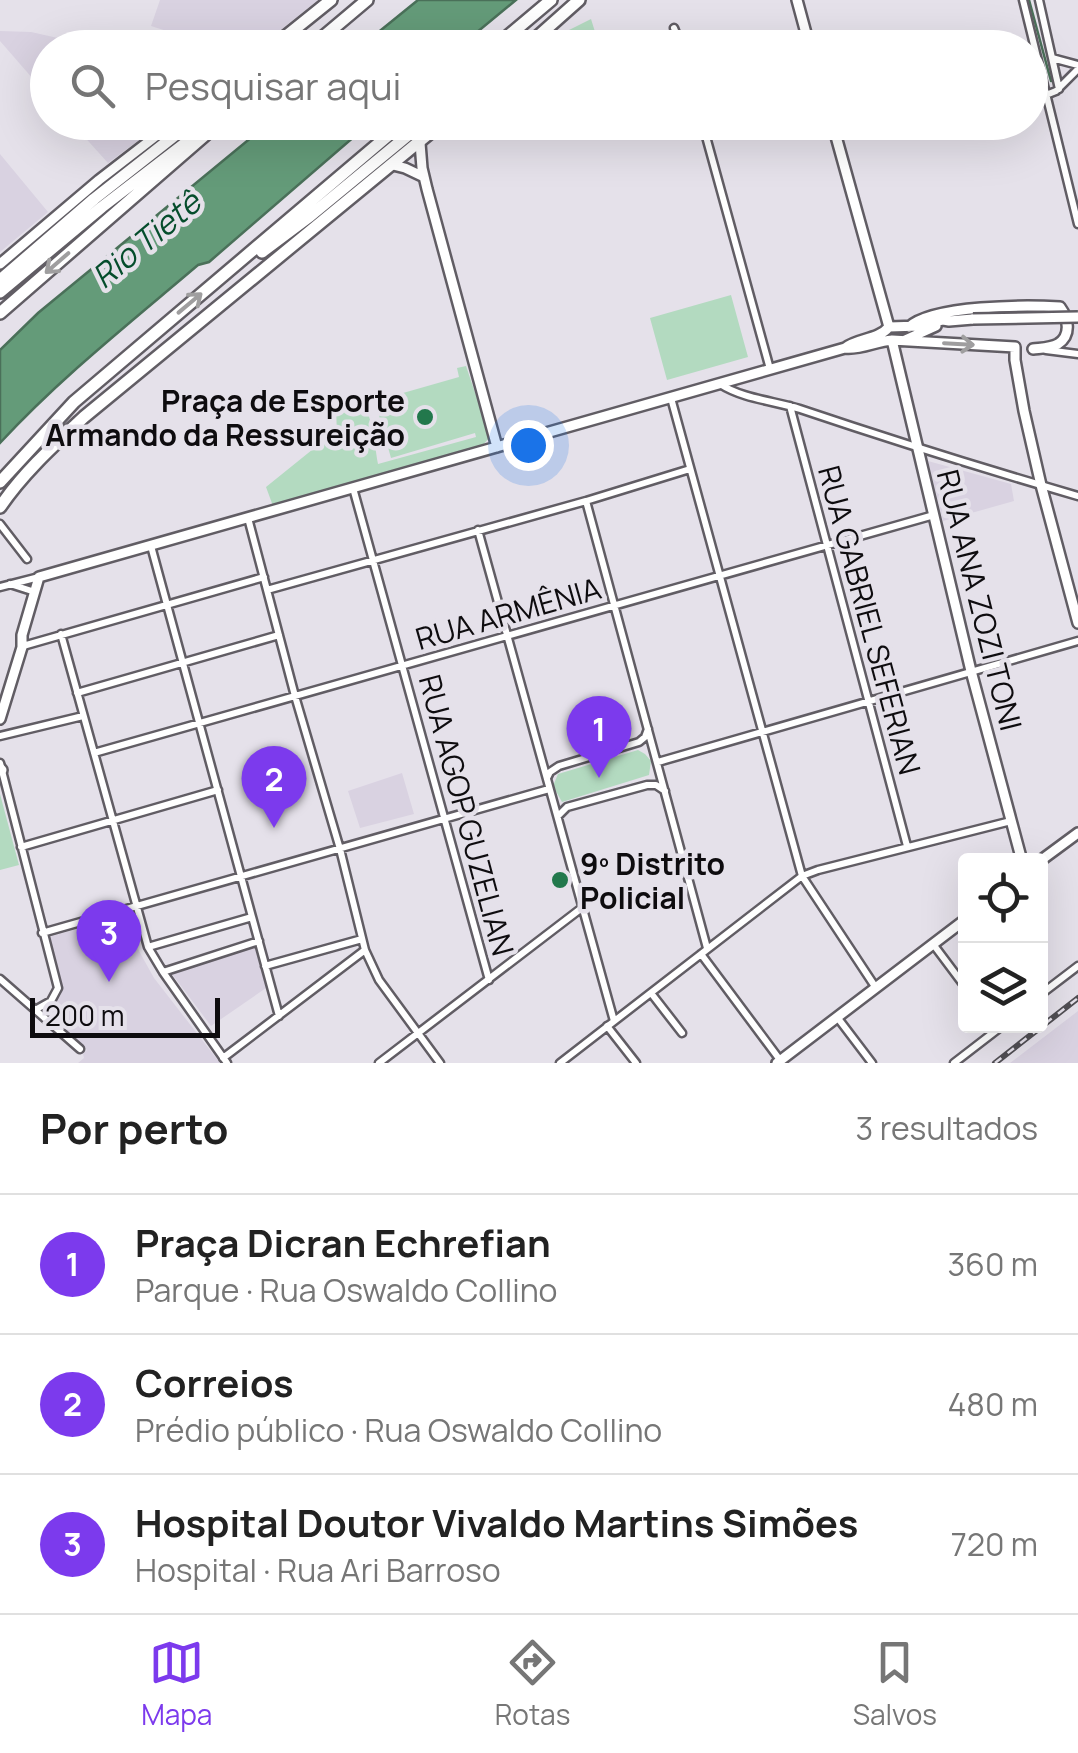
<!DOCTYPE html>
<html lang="pt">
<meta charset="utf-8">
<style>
body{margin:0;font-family:Manrope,sans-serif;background:#f2f2f2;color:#222}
.controls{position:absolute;right:30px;bottom:30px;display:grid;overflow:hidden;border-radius:10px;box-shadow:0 10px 40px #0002}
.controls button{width:90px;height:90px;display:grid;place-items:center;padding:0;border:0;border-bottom:2px solid #e0e0e0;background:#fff;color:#222;font:50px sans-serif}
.scale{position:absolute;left:30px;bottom:25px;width:190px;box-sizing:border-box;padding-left:10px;border:5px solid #0e0c0f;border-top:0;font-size:28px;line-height:35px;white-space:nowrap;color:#0e0c0f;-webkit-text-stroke:8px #e5e1ea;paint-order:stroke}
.you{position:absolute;left:528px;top:445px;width:35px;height:35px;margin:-25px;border:8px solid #fff;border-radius:50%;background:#1a73e8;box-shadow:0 0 0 15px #1a73e833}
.badge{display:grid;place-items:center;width:65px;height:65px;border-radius:50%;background:#7c3aed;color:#fff;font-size:32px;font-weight:700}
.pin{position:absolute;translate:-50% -82px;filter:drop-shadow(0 2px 5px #0008)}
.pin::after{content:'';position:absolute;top:52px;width:35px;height:30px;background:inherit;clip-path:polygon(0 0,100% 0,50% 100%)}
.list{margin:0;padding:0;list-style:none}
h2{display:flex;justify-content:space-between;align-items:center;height:130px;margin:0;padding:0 40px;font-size:42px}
h2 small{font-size:32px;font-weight:400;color:#767676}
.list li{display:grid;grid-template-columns:65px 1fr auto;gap:30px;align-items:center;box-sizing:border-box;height:140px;padding:0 40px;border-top:2px solid #e0e0e0}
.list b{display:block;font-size:38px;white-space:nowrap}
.list p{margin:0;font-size:32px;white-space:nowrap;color:#767676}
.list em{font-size:32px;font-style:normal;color:#767676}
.icon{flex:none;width:55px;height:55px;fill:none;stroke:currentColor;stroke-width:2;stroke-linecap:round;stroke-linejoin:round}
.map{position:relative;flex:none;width:1078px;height:1063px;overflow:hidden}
.search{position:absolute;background:#fff;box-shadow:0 10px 40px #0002;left:30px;right:30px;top:30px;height:110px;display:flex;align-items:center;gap:25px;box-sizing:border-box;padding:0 35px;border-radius:55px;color:#767676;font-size:38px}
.sheet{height:550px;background:#fff}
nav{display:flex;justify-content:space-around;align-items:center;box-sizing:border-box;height:140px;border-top:2px solid #e0e0e0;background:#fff;font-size:28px;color:#767676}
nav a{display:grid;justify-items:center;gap:5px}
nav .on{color:#7c3aed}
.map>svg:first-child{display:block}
.built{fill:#d9d2e1}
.green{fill:#b3dac0}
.water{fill:#649b79;stroke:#4a7059;stroke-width:2.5}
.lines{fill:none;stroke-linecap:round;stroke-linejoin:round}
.stream{stroke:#4a7059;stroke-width:2.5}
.street-casing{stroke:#615d64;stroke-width:11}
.secondary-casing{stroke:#615d64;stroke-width:14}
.highway-casing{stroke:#615d64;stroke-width:16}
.street{stroke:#fff;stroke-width:6}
.secondary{stroke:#fff;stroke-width:9}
.highway{stroke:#fff;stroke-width:11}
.rail-casing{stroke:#504e53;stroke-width:6}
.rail{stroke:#e5e1ea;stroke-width:2.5;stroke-dasharray:8;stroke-linecap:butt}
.secondary-bridge-casing{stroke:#615d64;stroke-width:14;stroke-linecap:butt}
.secondary-bridge{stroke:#fff;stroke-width:9}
.oneway{stroke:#9f9e9f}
.poi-dot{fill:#22784c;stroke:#e5e1ea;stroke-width:4}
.labels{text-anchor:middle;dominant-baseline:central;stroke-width:9;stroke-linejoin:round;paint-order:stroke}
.poi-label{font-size:30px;font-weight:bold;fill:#0e0c0f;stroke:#e5e1ea;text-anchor:end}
.street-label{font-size:30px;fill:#0e0c0f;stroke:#e5e1ea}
.water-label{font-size:32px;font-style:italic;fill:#054d2c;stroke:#e5e1ea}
</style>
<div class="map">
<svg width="1078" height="1063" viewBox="0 0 1078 1063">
<rect width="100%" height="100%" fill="#e5e1ea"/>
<path class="built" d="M160 0H318L259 47 172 48 176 34 151 26Z
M0 31 31 32 98 47 48 48 47 95 0 41Z
M72 123H162L108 163Z
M0 154 48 212 0 252Z
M928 461 1011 484 1014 501 943 521Z
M402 773 414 814 360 828 348 791Z
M126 915 139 951 154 978 220 1063H78L84 1058 83 1054 87 1050 46 1012 61 995 62 986 49 937Z
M256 946 266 988 211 1026 172 974Z
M1078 1011V1063H1010Z"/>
<path class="green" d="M591 19 596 35 558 46 557 41 569 30Z
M731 295 748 357 667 380 650 318Z
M466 366 490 437 482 446 273 506 266 487 328 437 337 441 336 401 355 394C373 409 374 442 378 464L476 437 475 433 391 458 375 401 459 377 457 368Z
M638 750 645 754 651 761 649 775 562 802 553 786 558 774Z
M0 794 19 865 0 870Z"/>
<path class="water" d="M418 0H516L459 47H360Z
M269 123H370L209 262 198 265C131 322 60 378 0 443V350L38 313Z"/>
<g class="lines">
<path class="stream" d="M1029 0 1051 81"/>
<defs>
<path id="street" d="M1023 0 1078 224
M1039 0 1059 89
M674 28 682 48
M1052 58 1078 65
M1046 95 1056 91 1078 69
M702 122 770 369
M1046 350 1078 354
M720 384C743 399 775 401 800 409 892 440 985 469 1078 496
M671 398 802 876 876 988
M790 406 907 846
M353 488 489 980
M586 501 707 948
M248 518 295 696 340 849 365 950 379 980 440 1063
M0 524 27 559
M478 530 614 1021
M151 546 279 1016
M10 584 35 592
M0 587 39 577
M267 590 586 501 690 469
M61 634 148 947 163 972 227 1063
M23 646 264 577
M77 693 279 635
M0 736 83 716
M94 753 934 515
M658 762 1078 641
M0 763 58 988 51 1001 35 1010
M547 778 550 772 559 766 639 742 645 737 648 729
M558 816 567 807 647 785H656L665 791
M21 847 218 790
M42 933 549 789
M933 944 966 988
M148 947 252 917
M701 954 780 1060
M265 966 362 939
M163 972 259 941
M0 979 80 1049
M651 993 682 1033
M1040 995 1078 966
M837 1017 872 1063
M607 1026 636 1063
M223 1058 365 950
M379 1063 583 907
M560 1063 802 876 818 870 1011 821
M954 1063 1002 1026"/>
<path id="secondary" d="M797 0 810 48
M832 122 889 327
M420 143 422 168 427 189 497 447
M393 165 405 168 424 177
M0 264 99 180 174 122
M889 327C878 340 858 338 845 348 861 350 876 341 892 340L1015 347V360L1024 411 1041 485 1078 623
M889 327 920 326 943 320 949 321 973 319
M909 327C933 305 1026 305 1060 307 1068 318 1072 335 1058 344 1051 348 1041 348 1033 349
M892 340 971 671 1022 861
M905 340 936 326
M22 647V635L39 577 845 348
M0 719 23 644
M0 768 2 770
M1040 861 1078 833
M777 1063 966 919"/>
<path id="highway" d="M278 48 285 37 331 0
M310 48 367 0
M494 48 551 0
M525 48 579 0
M262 252 310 216 424 122
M0 280 94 199 192 122
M0 292 102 207 188 141
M0 313 220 122
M0 482 74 402 404 122
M0 507C23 473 54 445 84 417L443 122"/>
</defs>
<use href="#street" class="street-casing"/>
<use href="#secondary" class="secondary-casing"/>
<use href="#highway" class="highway-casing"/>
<use href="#street" class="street"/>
<use href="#secondary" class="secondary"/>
<use href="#highway" class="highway"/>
<defs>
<path id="rail" d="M995 1063 1078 998"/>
</defs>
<use href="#rail" class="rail-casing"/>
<use href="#rail" class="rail"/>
<defs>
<path id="secondary-bridge" d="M973 319 1078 317"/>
</defs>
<use href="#secondary-bridge" class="secondary-bridge-casing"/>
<use href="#secondary-bridge" class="secondary-bridge"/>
</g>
<defs><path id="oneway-shaft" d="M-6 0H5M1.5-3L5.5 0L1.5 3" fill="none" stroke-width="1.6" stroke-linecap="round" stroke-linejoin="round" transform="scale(2.5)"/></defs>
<g class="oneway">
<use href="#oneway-shaft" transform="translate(57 263) rotate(139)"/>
<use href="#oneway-shaft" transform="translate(190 303) rotate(-40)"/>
<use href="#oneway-shaft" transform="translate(959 344) rotate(3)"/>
</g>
<g class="poi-dot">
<circle cx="425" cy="417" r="10"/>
<circle cx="560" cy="880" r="10"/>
</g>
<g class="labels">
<g class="poi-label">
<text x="405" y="400">Praça de Esporte<tspan x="405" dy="34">Armando da Ressureição</tspan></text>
<text x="580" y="863" text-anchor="start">9º Distrito<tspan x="580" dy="34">Policial</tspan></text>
</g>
<g class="street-label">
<text transform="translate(980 600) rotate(76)">RUA ANA ZOZI TONI</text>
<text transform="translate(508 613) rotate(-16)">RUA ARMÊNIA</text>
<text transform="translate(870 620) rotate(75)">RUA GABRIEL SEFERIAN</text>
<text transform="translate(467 815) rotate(75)">RUA AGOP GUZELIAN</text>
</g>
<g class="water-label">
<text transform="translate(146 239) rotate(-40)">Rio Tietê</text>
</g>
</g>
</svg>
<div class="controls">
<button><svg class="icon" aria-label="locate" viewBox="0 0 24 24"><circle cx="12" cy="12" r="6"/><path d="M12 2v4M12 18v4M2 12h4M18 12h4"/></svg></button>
<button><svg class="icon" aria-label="layers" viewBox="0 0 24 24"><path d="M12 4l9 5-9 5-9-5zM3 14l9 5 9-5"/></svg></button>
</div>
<div class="scale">200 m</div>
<div class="you"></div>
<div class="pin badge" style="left:599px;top:778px">1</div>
<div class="pin badge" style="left:274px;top:828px">2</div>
<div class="pin badge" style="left:109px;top:982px">3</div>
<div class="search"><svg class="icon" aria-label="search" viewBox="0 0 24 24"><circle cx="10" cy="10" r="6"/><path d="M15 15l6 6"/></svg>Pesquisar aqui</div>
</div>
<section class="sheet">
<h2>Por perto<small>3 resultados</small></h2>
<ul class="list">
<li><span class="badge">1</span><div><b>Praça Dicran Echrefian</b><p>Parque · Rua Oswaldo Collino</p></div><em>360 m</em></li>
<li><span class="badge">2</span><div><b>Correios</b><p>Prédio público · Rua Oswaldo Collino</p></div><em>480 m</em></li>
<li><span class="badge">3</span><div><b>Hospital Doutor Vivaldo Martins Simões</b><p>Hospital · Rua Ari Barroso</p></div><em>720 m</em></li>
</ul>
</section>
<nav>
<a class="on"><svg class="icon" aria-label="map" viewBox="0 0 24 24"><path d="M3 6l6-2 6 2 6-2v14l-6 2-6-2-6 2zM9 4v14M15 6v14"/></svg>Mapa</a>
<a><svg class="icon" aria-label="directions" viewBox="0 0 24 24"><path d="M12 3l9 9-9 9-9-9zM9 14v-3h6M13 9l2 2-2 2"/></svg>Rotas</a>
<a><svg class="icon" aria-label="saved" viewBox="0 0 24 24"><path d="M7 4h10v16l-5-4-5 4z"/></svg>Salvos</a>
</nav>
